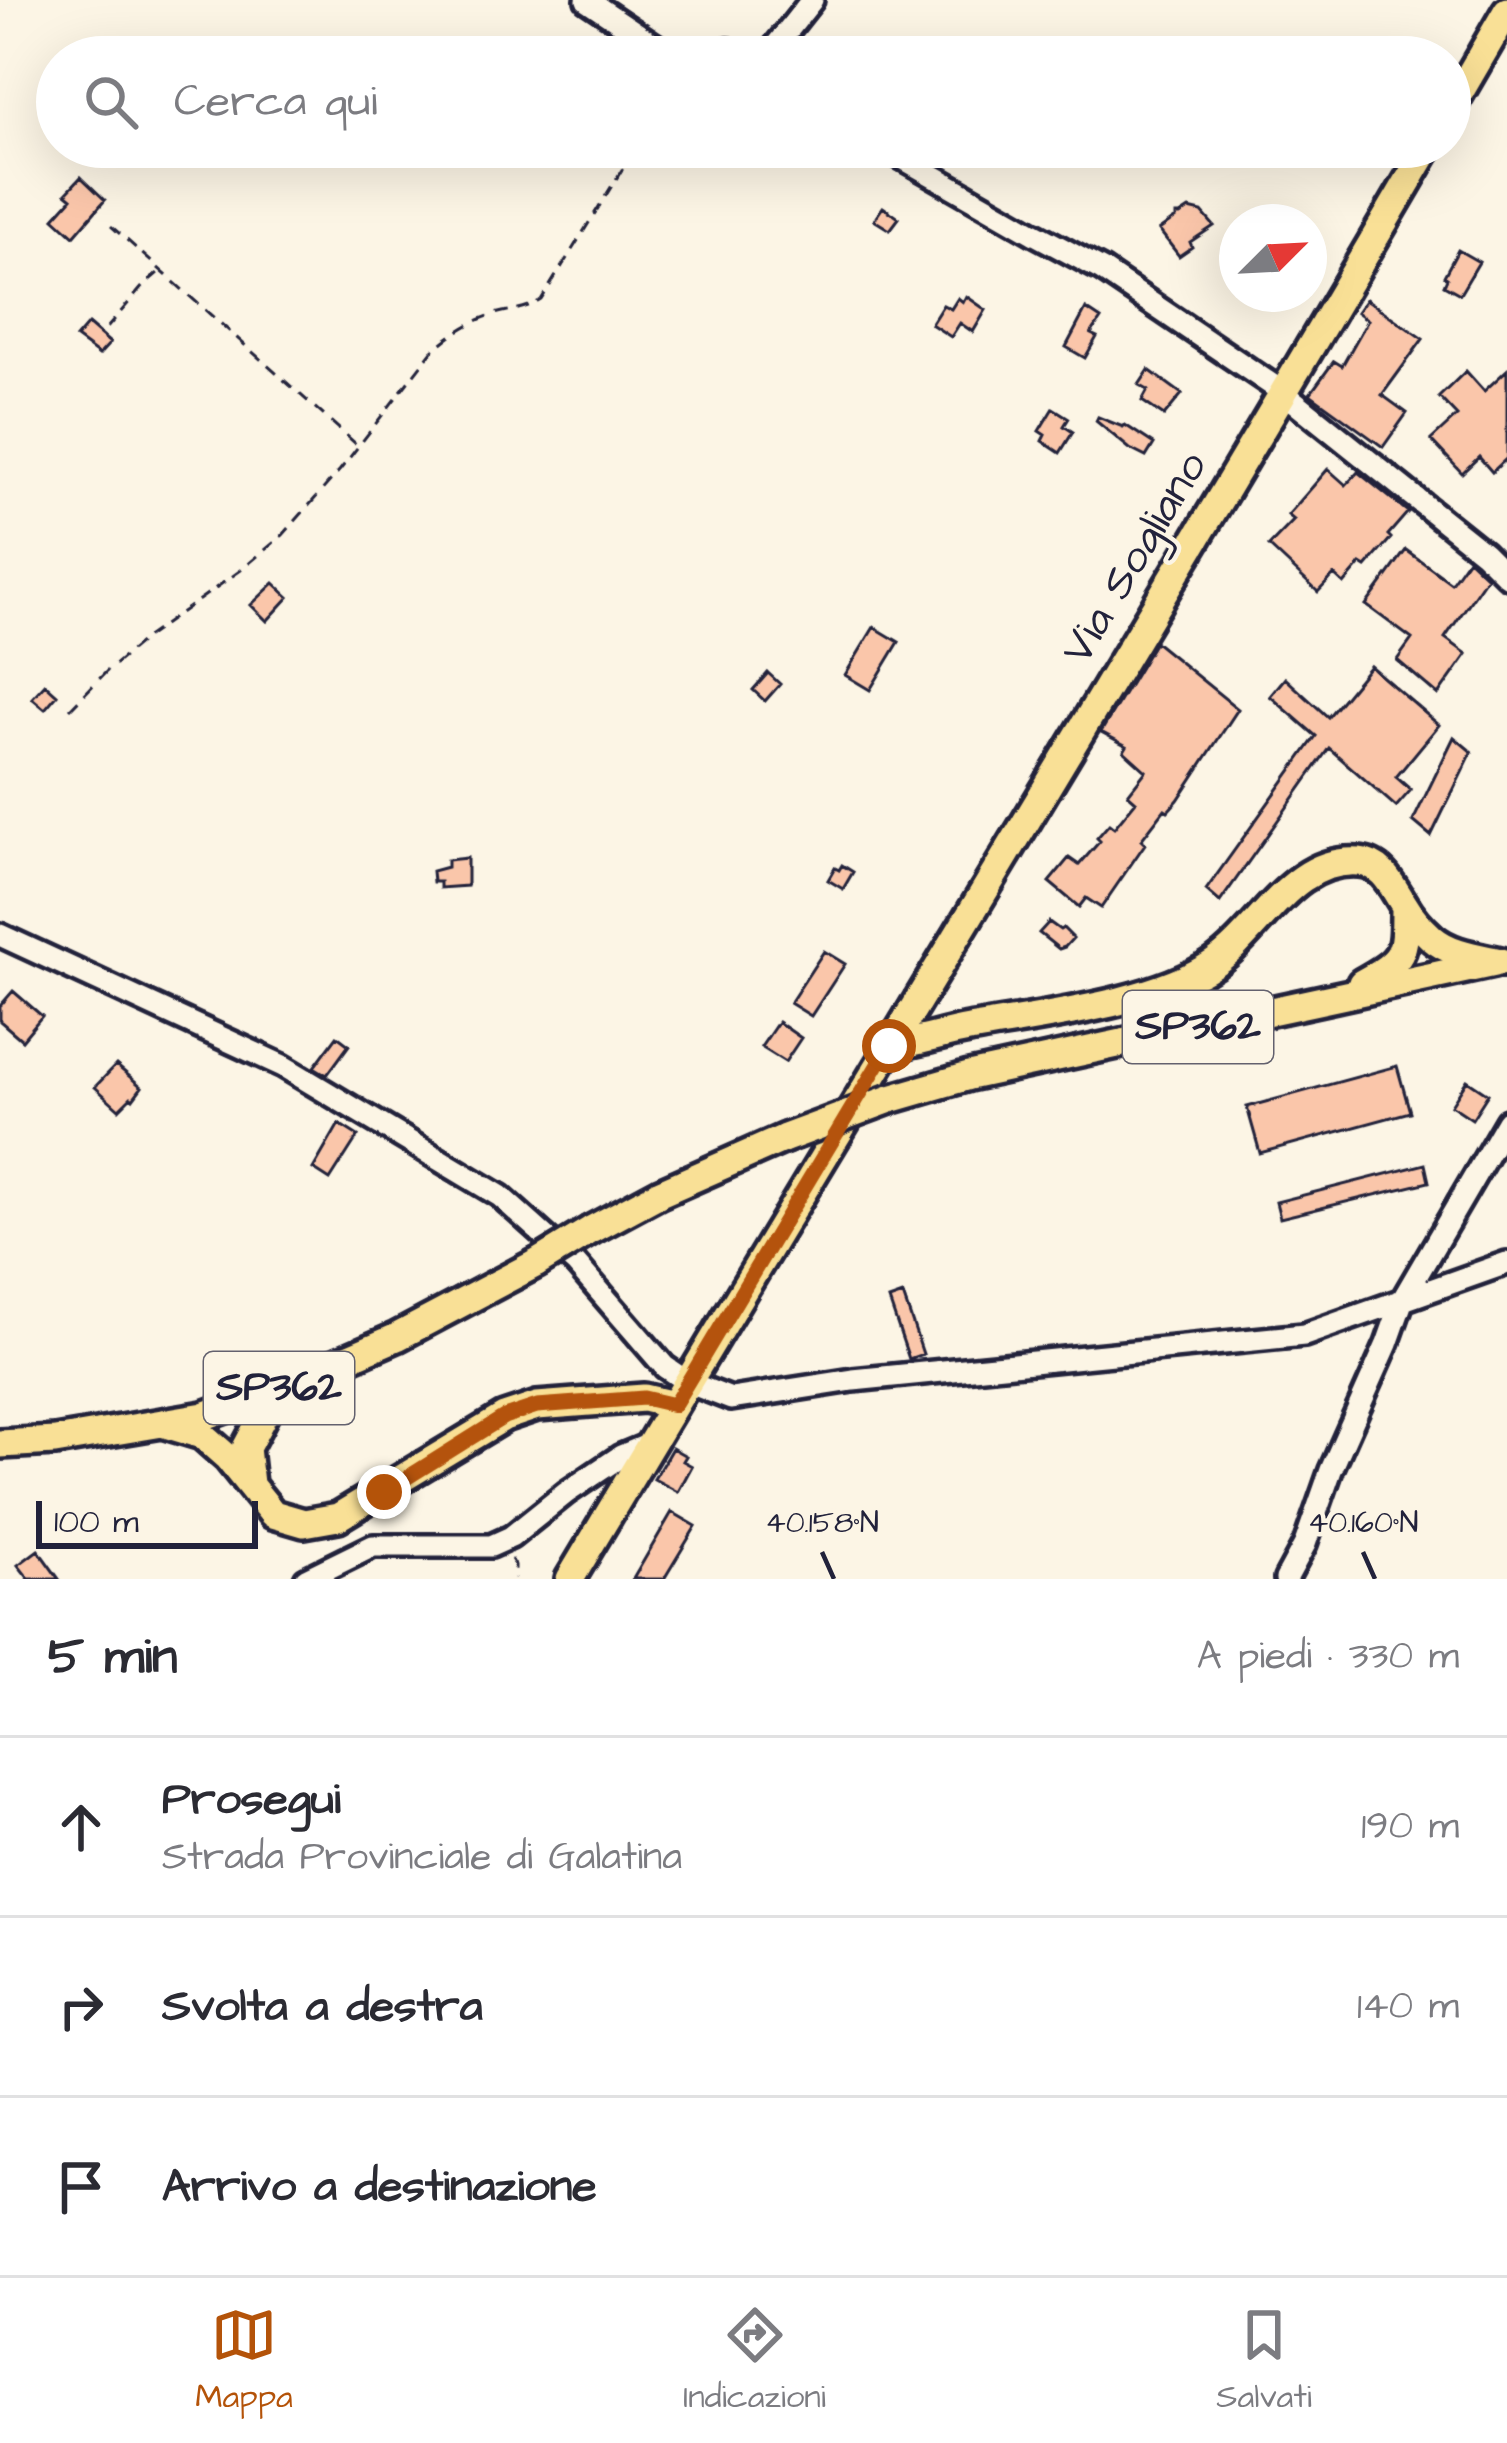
<!DOCTYPE html>
<html lang="it">
<meta charset="utf-8">
<style>
body{margin:0;font-family:"Architects Daughter",sans-serif;background:#f7f7f7;color:#2b2b33}
.compass{position:absolute;left:1219px;top:204px;width:108px;height:108px;border-radius:50%;background:#fff;box-shadow:0 12px 48px #0002;rotate:66deg}
.scale{position:absolute;left:36px;bottom:30px;width:222px;box-sizing:border-box;padding-left:12px;border:6px solid #22223b;border-top:0;font-size:33px;line-height:42px;white-space:nowrap;color:#22223b;-webkit-text-stroke:9px #fcf5e5;paint-order:stroke}
.stop{position:absolute;width:36px;height:36px;margin:-27px;border:9px solid #b45309;border-radius:50%;background:#fff}
.stop.end{background:#b45309;border-color:#fff;box-shadow:0 3px 12px #0008}
.list{margin:0;padding:0;list-style:none}
h2{display:flex;justify-content:space-between;align-items:center;height:156px;margin:0;padding:0 48px;font-size:51px}
h2 small{font-size:39px;font-weight:400;color:#7c7c81}
.list li{display:grid;grid-template-columns:78px 1fr auto;gap:36px;align-items:center;box-sizing:border-box;height:180px;padding:0 48px;border-top:3px solid #e1e1e2}
.list b{display:block;font-size:45px;white-space:nowrap}
.list p{margin:0;font-size:39px;white-space:nowrap;color:#7c7c81}
.list em{font-size:39px;font-style:normal;color:#7c7c81}
.icon{flex:none;width:66px;height:66px;fill:none;stroke:currentColor;stroke-width:2;stroke-linecap:round;stroke-linejoin:round}
.map{position:relative;flex:none;width:1507px;height:1579px;overflow:hidden}
.search{position:absolute;background:#fff;box-shadow:0 12px 48px #0002;left:36px;right:36px;top:36px;height:132px;display:flex;align-items:center;gap:30px;box-sizing:border-box;padding:0 42px;border-radius:66px;color:#7c7c81;font-size:45px}
.sheet{height:696px;background:#fff}
nav{display:flex;justify-content:space-around;align-items:center;box-sizing:border-box;height:168px;border-top:3px solid #e1e1e2;background:#fff;font-size:33px;color:#7c7c81}
nav a{display:grid;justify-items:center;gap:6px}
nav .on{color:#b45309}
.map>svg:first-child{display:block}
.building{fill:#fac6aa;stroke:#22223b;stroke-width:3}
.lines{fill:none;stroke-linecap:round;stroke-linejoin:round}
.minor-casing{stroke:#22223b;stroke-width:30}
.major-casing{stroke:#22223b;stroke-width:36}
.path{stroke:#22223b;stroke-width:3;stroke-dasharray:12 9;stroke-linecap:butt}
.minor{stroke:#fcf5e5;stroke-width:21}
.major{stroke:#f9e096;stroke-width:27}
.major-bridge-casing{stroke:#22223b;stroke-width:36;stroke-linecap:butt}
.major-bridge{stroke:#f9e096;stroke-width:27}
.route{stroke:#b45309;stroke-width:15}
.ticks{fill:none;stroke:#22223b;stroke-width:4.5}
.labels{text-anchor:middle;dominant-baseline:central;stroke-width:9;stroke-linejoin:round;paint-order:stroke}
.shield{fill:#fcf5e5;stroke:#63616e;stroke-width:3}
.shield-label{font-size:42px;font-weight:bold;fill:#22223b}
.street-label{font-size:45px;fill:#22223b;stroke:#fcf5e5}
.ticks-label{font-size:30px;text-anchor:middle;fill:#22223b;stroke:#fcf5e5;stroke-width:9;stroke-linejoin:round;paint-order:stroke}
</style>
<div class="map">
<svg width="1507" height="1579" viewBox="0 0 1507 1579">
<rect width="100%" height="100%" fill="#fcf5e5"/>
<filter id="ink" filterUnits="userSpaceOnUse"><feTurbulence type="fractalNoise" baseFrequency=".00833" numOctaves="2"/><feDisplacementMap in="SourceGraphic" scale="24" xChannelSelector="R" yChannelSelector="G"/><feConvolveMatrix kernelMatrix="1 2 1 2 8 2 1 2 1" color-interpolation-filters="sRGB"/></filter>
<g filter="url(#ink)">
<path class="building" d="M81 177 105 200 74 236 54 218 72 198 66 193Z
M883 207 899 218 890 230 874 220Z
M1189 209 1202 212 1214 226 1190 242 1192 247 1179 256 1159 230 1176 218V215H1180Z
M1458 250 1479 262 1460 294 1444 285 1447 278 1444 276Z
M966 296 986 310 973 332 960 323 951 337 931 324 943 305 951 309 958 298 963 302Z
M1366 299 1423 339 1382 395 1407 413 1383 447 1310 394 1334 361 1342 366 1368 320 1357 312Z
M1086 309 1101 319 1091 334 1097 337 1085 358 1066 347Z
M88 324 110 343 99 355 76 338Z
M1149 370 1182 394 1164 416 1142 401 1148 390 1139 385Z
M1507 370V458L1492 472 1479 457 1462 473 1431 440 1457 416 1439 397 1466 371 1484 391Z
M1053 408 1069 418 1064 426 1073 432 1060 453 1042 441 1045 435 1039 431Z
M1098 417 1123 427 1125 425 1154 444 1146 457 1130 449 1096 421Z
M1328 469 1346 485 1358 472 1408 512 1388 535 1391 538 1366 567 1361 564 1344 584 1334 575 1318 592 1269 546 1294 520 1288 515Z
M1406 550 1451 583 1468 559 1487 577 1445 638 1467 654 1438 695 1397 660 1412 639 1366 605Z
M274 583 289 597 267 621 251 605Z
M874 627 899 642 870 690 845 675Z
M1155 642 1238 709 1178 800 1168 811 1165 809 1141 840 1145 844 1101 908 1086 898 1079 907 1049 882 1069 858 1079 865 1100 841 1097 838 1109 824 1114 828 1136 801 1128 794 1146 771 1124 751 1127 746 1101 732Z
M1370 666 1439 725 1396 777 1411 790 1396 807 1329 748 1220 902 1206 890 1316 736 1270 696 1285 678 1328 717Z
M768 673 780 684 765 701 753 690Z
M45 684 57 695 45 709 32 698Z
M1454 737 1472 752 1431 836 1413 821Z
M467 858V886L440 888V882H433L432 871 447 867V860Z
M842 865 853 872 843 889 828 880 835 868 839 870Z
M1049 922 1060 930 1063 928 1073 938 1065 947 1059 949 1039 933Z
M824 951 845 964 811 1016 790 1003Z
M13 991 42 1016 22 1040 0 1021V1006Z
M778 1022 801 1038 785 1062 761 1047Z
M337 1036 349 1045 327 1075 314 1067Z
M116 1065 142 1087 133 1099 131 1097 119 1109 95 1087Z
M1397 1066 1410 1112 1260 1153 1247 1107Z
M1467 1080 1488 1094 1472 1119 1451 1105Z
M339 1124 358 1136 330 1180 313 1169Z
M1425 1164 1429 1182 1280 1218 1276 1202Z
M903 1295 923 1354 909 1359 889 1300Z
M672 1448 686 1456 683 1461 692 1466 678 1492 654 1479Z
M672 1512 696 1526 664 1579H633Z
M38 1550 59 1579H29L18 1565Z"/>
<g class="lines">
<defs>
<path id="minor" d="M587 0 672 57
M698 57 728 50 752 57
M767 57 812 0
M883 147 1033 233 1102 270 1284 393 1484 553 1507 576
M0 935 283 1066 500 1196 576 1264 665 1367 687 1382 731 1399 853 1380 1304 1335 1507 1263
M306 1579 373 1546H491L511 1537 566 1493 621 1456 650 1444
M1286 1579 1305 1544 1331 1470 1387 1344 1403 1299 1507 1121"/>
<path id="major" d="M1450 109 1507 11
M1362 983C1405 959 1405 955 1405 907
M889 1046C917 1043 941 1034 969 1029 1041 1016 1154 1004 1214 963 1262 930 1292 857 1359 862 1383 864 1392 886 1403 903 1410 915 1422 929 1432 938 1450 954 1479 957 1501 962
M890 1099 969 1076 1494 963
M591 1230 660 1193 785 1138
M162 1423 202 1435 228 1458 273 1514 304 1523 338 1517 504 1417 537 1406 576 1403 644 1398 674 1405
M0 1444 55 1441 204 1416 287 1385 397 1337 537 1263
M250 1484 246 1448 266 1410 287 1385
M570 1579C855 1101 1147 628 1428 147"/>
</defs>
<use href="#minor" class="minor-casing"/>
<use href="#major" class="major-casing"/>
<path class="path" d="M111 226 357 445
M107 328 144 285 158 273
M70 709 106 672 148 636 241 570 283 535 340 470 432 351C453 333 475 318 503 312 518 309 528 308 541 300L636 147
M511 1559 515 1565V1579"/>
<use href="#minor" class="minor"/>
<use href="#major" class="major"/>
<defs>
<path id="major-bridge" d="M785 1138 890 1099
M537 1263 591 1230"/>
</defs>
<use href="#major-bridge" class="major-bridge-casing"/>
<use href="#major-bridge" class="major-bridge"/>
</g>
</g>
<g class="lines" filter="url(#ink)">
<path class="route" d="M384 1492 504 1417 537 1406 644 1398 674 1405 889 1046"/>
</g>
<path class="ticks" d="M822 1552 834 1579M1363 1552 1375 1579"/>
<g class="labels">
<g class="shield">
<rect x="1123" y="991" width="150" height="72" rx="9"/>
<rect x="204" y="1352" width="150" height="72" rx="9"/>
</g>
<g class="shield-label">
<text x="1198" y="1027">SP362</text>
<text x="279" y="1388">SP362</text>
</g>
<g class="street-label">
<text transform="translate(1135 558) rotate(-59)">Via Sogliano</text>
</g>
</g>
<g class="ticks-label">
<text x="822" y="1532">40.158°N</text>
<text x="1363" y="1532">40.160°N</text>
</g>
</svg>
<svg class="compass" viewBox="-18 -18 36 36"><path d="M0-13l5 13h-10z" fill="#e53935"/><path d="M0 13l5-13h-10z" fill="#7c7c81"/></svg>
<div class="scale">100 m</div>
<div class="stop" style="left:889px;top:1046px"></div>
<div class="stop end" style="left:384px;top:1492px"></div>
<div class="search"><svg class="icon" aria-label="search" viewBox="0 0 24 24"><circle cx="10" cy="10" r="6"/><path d="M15 15l6 6"/></svg>Cerca qui</div>
</div>
<section class="sheet">
<h2>5 min<small>A piedi · 330 m</small></h2>
<ul class="list">
<li><svg class="icon" aria-label="ahead" viewBox="0 0 24 24"><path d="M12 20V5M6 11l6-6 6 6"/></svg><div><b>Prosegui</b><p>Strada Provinciale di Galatina</p></div><em>190 m</em></li>
<li><svg class="icon" aria-label="right" viewBox="0 0 24 24"><path d="M7 20v-9h11M14 6l5 5-5 5"/></svg><div><b>Svolta a destra</b></div><em>140 m</em></li>
<li><svg class="icon" aria-label="arrive" viewBox="0 0 24 24"><path d="M6 21V4h12l-3 4 3 4H6"/></svg><div><b>Arrivo a destinazione</b></div></li>
</ul>
</section>
<nav>
<a class="on"><svg class="icon" aria-label="map" viewBox="0 0 24 24"><path d="M3 6l6-2 6 2 6-2v14l-6 2-6-2-6 2zM9 4v14M15 6v14"/></svg>Mappa</a>
<a><svg class="icon" aria-label="directions" viewBox="0 0 24 24"><path d="M12 3l9 9-9 9-9-9zM9 14v-3h6M13 9l2 2-2 2"/></svg>Indicazioni</a>
<a><svg class="icon" aria-label="saved" viewBox="0 0 24 24"><path d="M7 4h10v16l-5-4-5 4z"/></svg>Salvati</a>
</nav>
